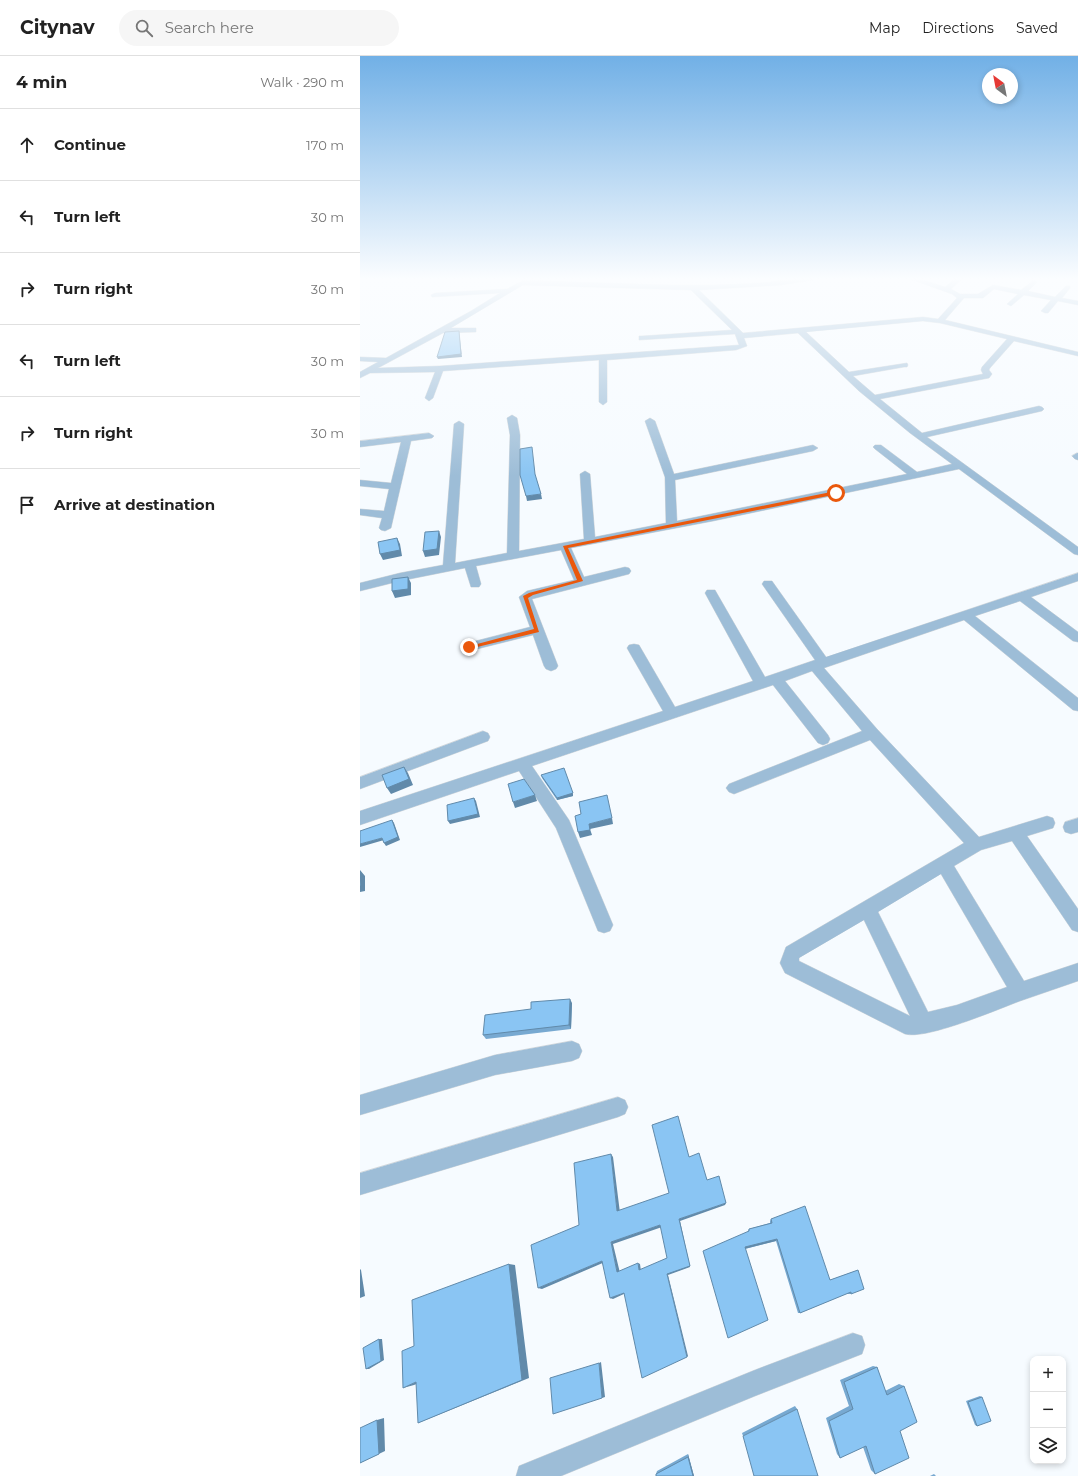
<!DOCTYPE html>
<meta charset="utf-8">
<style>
body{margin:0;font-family:Montserrat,sans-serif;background:#f6f6f6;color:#222}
.controls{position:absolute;right:12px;bottom:12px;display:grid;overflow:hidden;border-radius:8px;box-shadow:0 2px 6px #0003}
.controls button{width:36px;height:36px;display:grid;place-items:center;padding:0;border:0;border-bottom:1px solid #e0e0e0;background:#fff;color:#222;font:20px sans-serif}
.compass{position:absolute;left:622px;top:12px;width:36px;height:36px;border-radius:50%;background:#fff;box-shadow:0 2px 6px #0003;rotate:328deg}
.stop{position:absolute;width:12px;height:12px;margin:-9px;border:3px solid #ea580c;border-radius:50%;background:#fff}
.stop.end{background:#ea580c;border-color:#fff;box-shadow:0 1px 4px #0008}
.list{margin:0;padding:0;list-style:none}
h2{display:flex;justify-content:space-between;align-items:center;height:52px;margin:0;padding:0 16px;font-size:17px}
h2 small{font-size:13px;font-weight:400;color:#767676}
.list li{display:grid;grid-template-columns:26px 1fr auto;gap:12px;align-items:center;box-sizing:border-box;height:72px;padding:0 16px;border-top:1px solid #e0e0e0}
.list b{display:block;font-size:15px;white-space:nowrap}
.list em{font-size:13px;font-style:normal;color:#767676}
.icon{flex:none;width:22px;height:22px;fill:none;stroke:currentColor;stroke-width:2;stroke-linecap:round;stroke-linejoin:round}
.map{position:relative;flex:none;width:718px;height:1420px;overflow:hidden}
header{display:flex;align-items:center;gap:24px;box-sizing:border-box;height:56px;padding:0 20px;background:#fff;border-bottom:1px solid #e0e0e0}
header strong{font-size:19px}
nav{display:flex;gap:22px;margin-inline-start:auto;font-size:14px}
.search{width:280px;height:36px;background:#f6f6f6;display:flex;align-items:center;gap:10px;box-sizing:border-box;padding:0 14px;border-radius:22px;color:#767676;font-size:15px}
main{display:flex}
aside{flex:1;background:#fff}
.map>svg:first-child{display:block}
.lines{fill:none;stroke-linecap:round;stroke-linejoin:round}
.minor-casing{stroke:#d4d8db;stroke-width:1}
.minor{fill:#9dbdd7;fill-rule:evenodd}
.wall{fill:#77a9d1}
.shaded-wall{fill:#618aaa}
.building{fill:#8ac5f3;stroke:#618aaa;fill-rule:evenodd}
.route{fill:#ea580c}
</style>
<header>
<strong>Citynav</strong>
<div class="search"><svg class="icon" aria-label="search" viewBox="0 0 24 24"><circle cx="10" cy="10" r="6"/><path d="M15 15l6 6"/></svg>Search here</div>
<nav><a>Map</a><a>Directions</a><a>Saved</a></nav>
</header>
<main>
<aside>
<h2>4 min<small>Walk · 290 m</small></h2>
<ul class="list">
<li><svg class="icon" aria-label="ahead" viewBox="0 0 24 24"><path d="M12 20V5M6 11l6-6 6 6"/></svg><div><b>Continue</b></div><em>170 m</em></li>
<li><svg class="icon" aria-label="left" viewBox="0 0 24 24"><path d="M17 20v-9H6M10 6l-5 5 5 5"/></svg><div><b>Turn left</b></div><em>30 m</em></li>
<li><svg class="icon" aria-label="right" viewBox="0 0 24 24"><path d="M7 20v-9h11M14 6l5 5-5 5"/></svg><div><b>Turn right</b></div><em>30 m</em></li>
<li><svg class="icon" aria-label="left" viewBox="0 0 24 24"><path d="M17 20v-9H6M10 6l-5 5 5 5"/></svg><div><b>Turn left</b></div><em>30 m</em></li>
<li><svg class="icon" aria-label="right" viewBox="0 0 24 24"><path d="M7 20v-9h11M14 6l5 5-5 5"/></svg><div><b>Turn right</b></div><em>30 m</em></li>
<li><svg class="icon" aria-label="arrive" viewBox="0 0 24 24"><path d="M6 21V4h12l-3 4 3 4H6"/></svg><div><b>Arrive at destination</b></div></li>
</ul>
</aside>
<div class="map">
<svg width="718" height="1420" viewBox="0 0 718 1420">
<rect width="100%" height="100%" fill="#f6fbff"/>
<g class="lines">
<defs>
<path id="minor" d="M443 222H456L453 224 421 229 339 234 383 277 563 261 578 263 597 242 592 238 550 223 549 222H557L585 231 596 222H603L591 233 600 238H618L633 229 661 234 674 224 677 226 668 235 695 241 706 230H710V232L702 242 718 245V249L698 245 688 257H685L681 255 691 244 664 239 651 250 647 248 658 238 634 233 623 242H604L585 264 718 296V300L654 285 630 312 629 314 632 318 629 322 520 343 562 377 679 350 682 351 684 353 682 355 567 381 718 491V499L714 498 599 413 353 465 211 492 224 521 265 511 269 512 271 515 269 518 172 543 198 610 196 613 191 615 186 613 184 610 173 579 109 595 104 594 102 591 104 588 170 571 159 541 167 535 214 524 201 494 116 510 121 528 119 531H111L105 512 40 525 0 535V527L40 517 83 509 94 368 99 365 104 368 95 507 147 497 150 379 147 362 152 359 157 362 160 379 159 495 224 483 220 418 225 415 230 418 235 481 306 467 305 421 285 365 290 362 295 365 314 418 453 389 458 392 453 395 315 424 317 465 547 418 515 393 513 391 515 389H521L557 416 592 408 550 377 499 335 438 277 384 282 387 290 376 294 247 304V346L243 349 239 346V304L83 315 73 342 69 345 65 342 75 316 10 317 0 322V316L18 306 0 305V301L26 302 111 255 140 237 72 241 71 239 75 237 147 233 162 225C256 225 350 236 443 222ZM163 229 331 234 372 274 282 280H279V284L375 278 379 289 80 310 18 312 83 277 116 276V272H91ZM563 265 580 267 647 283 622 311 621 314 623 318 515 339 493 320 544 311H547L548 309 547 307 489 316 446 276Z
M69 377 74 380 72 382 51 385 31 472 25 475 21 474 19 472 22 462 0 459V453L24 455 29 433 0 430V424L31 427 41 386 0 391V385Z
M717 397H718V404L715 403 712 400Z
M718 517V525L671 541 718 576V586L713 585 660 545 615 560 718 642V655L713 654 604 564 464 612 517 673 619 781 687 760 693 762 695 767 693 772 667 780 718 853V876L712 874 652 785 621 794 594 810 664 925 718 907V925C699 932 679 938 660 945 636 954 566 984 545 978L425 917 420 907 426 891 604 787 510 684 379 736 374 738 369 736 366 732 369 728 502 675 452 615 425 625 468 679 470 683 468 687 463 689 458 687 413 629 172 710 209 764 253 869 250 875 244 877 238 875 196 772 159 715 0 769V755L303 655 267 592 269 589 274 588 279 589 315 651 393 625 345 537 347 534H355L405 621 455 604 402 528 404 525H412L466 601ZM581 818 647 931 597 949 568 956 518 856ZM504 864 550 960 439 905V902Z
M123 675 128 677 130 681 128 685 0 733V721Z
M718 762V776L711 778 705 776 703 771 705 766Z
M212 985 219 988 222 995 219 1002 212 1005 135 1019 0 1059V1039L135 999Z
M258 1041 265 1044 268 1051 265 1058 258 1061 0 1139V1117Z
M493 1277 502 1280 505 1289 502 1298 395 1340 201 1420H156L159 1410 395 1314Z"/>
</defs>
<use href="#minor" class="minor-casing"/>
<use href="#minor" class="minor"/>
</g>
<path class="wall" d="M181 719 213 740 197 744 182 722Z
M212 947 211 973 126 983 123 979 171 953Z
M411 1163 470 1224 498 1214 491 1238H488V1237L440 1257H438L416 1185 385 1193 368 1282 388 1175 389 1173 410 1167V1165Z
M513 1310 517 1311 525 1335 539 1328 544 1330 540 1375 515 1418 511 1414 503 1391 480 1402 477 1398 466 1362 489 1350 480 1324Z
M620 1340 622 1341 617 1370 615 1369 606 1345Z
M435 1350 437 1353 383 1380 382 1377Z
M328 1398 334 1420H296V1418L297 1415Z
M574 1418 576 1420H570Z"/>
<path class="shaded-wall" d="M99 275 102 301 78 303 77 301Z
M181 438 182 443 167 445 166 440Z
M79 475 81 481 79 499 65 501 63 495Z
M37 482 40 488 42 500 23 504 20 498Z
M48 521 51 527V539L35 542 32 535Z
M44 711 48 717 53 729 31 738 27 732Z
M213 737V740L197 744V742Z
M175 739 177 745 155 752 153 746Z
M114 742 116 745 120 761 90 768 88 765Z
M252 762 253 768 230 773 232 779 220 782 218 776 229 768Z
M32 764 34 767 40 784 26 790 24 787Z
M22 782 24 784 0 791V788Z
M0 814 5 820V835L0 836Z
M210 943 212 947 211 973 209 969Z
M251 1098 253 1101 260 1157 257 1155Z
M366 1147 365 1149 320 1165 330 1211 308 1219 328 1300 327 1301 307 1218 319 1163Z
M300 1169 302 1171 253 1188 260 1217 257 1216 251 1186Z
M417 1183 416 1185 384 1193 385 1191Z
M242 1205 245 1206 182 1233 178 1232Z
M278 1207 280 1208 281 1215 279 1214Z
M149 1208 155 1209 169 1322 58 1367Z
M0 1213 1 1214 5 1240 0 1242Z
M264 1237H266L253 1243 250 1242Z
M19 1283H22L24 1304 9 1313H6Z
M241 1306 245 1341 242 1342 239 1307Z
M66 1324 54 1329 43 1332 56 1326Z
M24 1362 25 1395 0 1407 17 1364Z
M328 1398 334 1420H333L328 1401Z"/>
<path class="building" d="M99 275 101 298 77 301 85 276Z
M172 391 175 418 181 438 166 440 160 419V393Z
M79 475 77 493 63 495 65 476Z
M37 482 40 494 20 498 18 486Z
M48 521V533L32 535V523Z
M44 711 49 723 27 732 22 719Z
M204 712 213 737 197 742 181 719Z
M164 723 175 739 153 746 148 728Z
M247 739 252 762 229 768 230 774 218 776 215 760 221 758 219 746Z
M114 742 118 758 88 765 87 749Z
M32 764 38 781 24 787 22 782 0 788V775Z
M0 815 1 830H0Z
M210 943 209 969 123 979 125 959 171 953V946Z
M318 1060 329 1101 339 1097 347 1124 359 1120 366 1147 319 1163 330 1210 307 1218 327 1301 282 1322 264 1237 250 1242 242 1205 178 1232 171 1189 219 1169 214 1107 251 1098 257 1155 309 1137 292 1069ZM300 1169 307 1202 279 1214 278 1207 257 1216 251 1186Z
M445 1150 470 1224 498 1214 504 1233 491 1238V1236L440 1257 417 1183 385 1191 408 1264 368 1282 343 1195 389 1175V1173L412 1167 411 1163Z
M149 1208 162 1324 58 1367 56 1326 43 1332 42 1295 54 1290 52 1244Z
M19 1283 21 1305 6 1313 3 1292Z
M239 1307 242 1342 193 1358 190 1322Z
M517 1311 527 1339 544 1330 557 1366 540 1375 549 1402 515 1418 506 1390 480 1402 469 1365 493 1353 484 1326Z
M622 1341 631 1365 617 1370 608 1346Z
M437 1353 458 1420H394L383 1380Z
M17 1364 19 1398 0 1407V1372Z
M328 1401 333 1420H296V1418Z"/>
<linearGradient id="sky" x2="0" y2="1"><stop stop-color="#71b0e6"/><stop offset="0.53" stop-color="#fbfdff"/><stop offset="1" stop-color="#fbfdff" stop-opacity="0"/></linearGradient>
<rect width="718" height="420" fill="url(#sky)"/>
<path class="route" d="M476 435 478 438 208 492 223 525 173 539 168 542 179 576 109 593 106 591 174 573 163 540 169 537 217 524 203 490Z"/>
</svg>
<div class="controls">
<button>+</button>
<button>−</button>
<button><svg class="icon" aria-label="layers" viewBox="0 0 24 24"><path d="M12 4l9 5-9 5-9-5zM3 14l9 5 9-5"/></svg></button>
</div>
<svg class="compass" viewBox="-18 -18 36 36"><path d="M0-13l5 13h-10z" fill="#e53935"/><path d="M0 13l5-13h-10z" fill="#767676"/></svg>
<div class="stop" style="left:476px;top:437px"></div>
<div class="stop end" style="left:109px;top:591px"></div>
</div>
</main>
